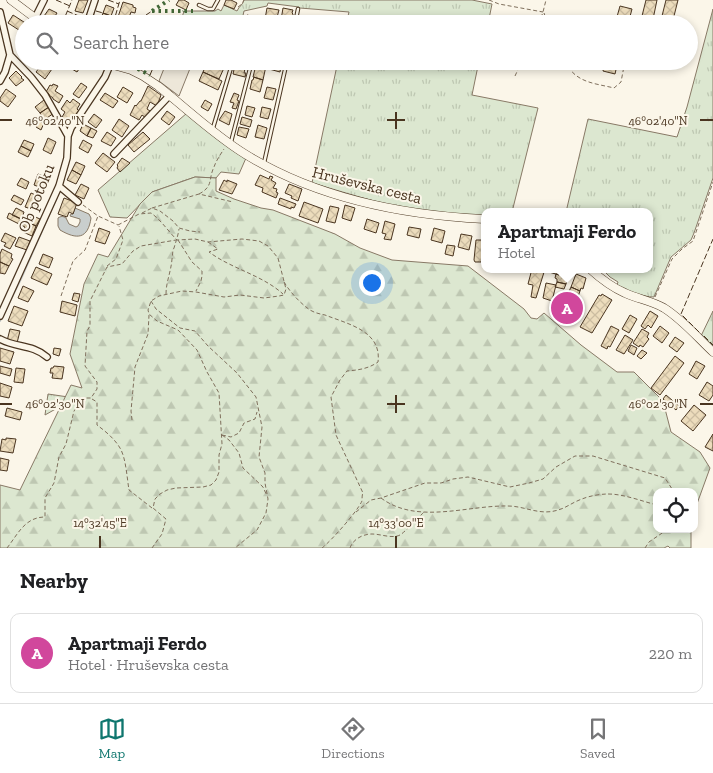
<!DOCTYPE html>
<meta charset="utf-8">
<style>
body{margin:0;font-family:"Zilla Slab",serif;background:#f6f6f6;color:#202124}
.controls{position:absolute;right:15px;bottom:15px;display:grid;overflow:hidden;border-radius:10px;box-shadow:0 2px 8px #0003}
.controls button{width:45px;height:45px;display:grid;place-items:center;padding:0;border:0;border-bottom:1px solid #e0e0e0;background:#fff;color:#202124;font:25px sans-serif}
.you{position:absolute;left:371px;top:282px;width:18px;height:18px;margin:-12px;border:4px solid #fff;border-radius:50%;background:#1a73e8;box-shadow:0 0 0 8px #1a73e833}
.badge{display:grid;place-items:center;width:32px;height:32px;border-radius:50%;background:#0f766e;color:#fff;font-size:16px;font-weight:700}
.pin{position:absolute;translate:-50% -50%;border:2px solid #fff;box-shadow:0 1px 5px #0006}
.popup{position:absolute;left:481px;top:208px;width:172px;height:65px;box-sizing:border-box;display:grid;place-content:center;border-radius:10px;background:#fff;filter:drop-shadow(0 1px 4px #0005);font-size:16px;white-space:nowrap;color:#757577}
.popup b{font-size:19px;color:#202124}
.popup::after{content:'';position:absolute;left:50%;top:100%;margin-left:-10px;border:10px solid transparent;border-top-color:#fff}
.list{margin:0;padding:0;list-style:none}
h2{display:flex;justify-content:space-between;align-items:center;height:65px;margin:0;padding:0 20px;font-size:21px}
h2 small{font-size:16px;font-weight:400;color:#757577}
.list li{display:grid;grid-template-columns:32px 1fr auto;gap:15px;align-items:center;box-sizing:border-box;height:80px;margin:0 10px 10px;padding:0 10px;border:1px solid #e0e0e0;border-radius:10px}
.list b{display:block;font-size:19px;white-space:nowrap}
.list p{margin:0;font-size:16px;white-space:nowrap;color:#757577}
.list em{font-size:16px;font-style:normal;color:#757577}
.icon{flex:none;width:28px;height:28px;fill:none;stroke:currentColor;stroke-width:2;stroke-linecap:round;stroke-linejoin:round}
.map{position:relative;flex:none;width:713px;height:548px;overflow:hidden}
.search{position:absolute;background:#fff;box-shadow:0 2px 8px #0003;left:15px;right:15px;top:15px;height:55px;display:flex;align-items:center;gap:12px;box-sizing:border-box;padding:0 18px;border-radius:28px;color:#757577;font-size:19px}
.sheet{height:155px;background:#fff}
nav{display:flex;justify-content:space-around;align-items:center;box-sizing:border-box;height:70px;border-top:1px solid #e0e0e0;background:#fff;font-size:14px;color:#757577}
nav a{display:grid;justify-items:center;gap:2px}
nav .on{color:#0f766e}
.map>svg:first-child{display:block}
.grass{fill:url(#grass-tufts);stroke:#887966}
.forest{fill:url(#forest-firs);stroke:#887966}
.parking{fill:#ede7d9;stroke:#887966}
.water{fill:#c9cecd;stroke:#887966}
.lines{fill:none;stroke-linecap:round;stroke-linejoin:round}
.stream{stroke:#c9cecd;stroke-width:2}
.building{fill:url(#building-cross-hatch);stroke:#4a3520}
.lane-casing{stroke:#4a3520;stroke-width:4.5}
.street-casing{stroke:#4a3520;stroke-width:8}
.secondary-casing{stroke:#4a3520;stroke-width:9}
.path{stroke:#7f6f5c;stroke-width:1;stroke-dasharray:4 2.5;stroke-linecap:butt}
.lane{stroke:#fbf6e9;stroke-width:2.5}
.street{stroke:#fbf6e9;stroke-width:5.5}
.secondary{stroke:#fbf6e9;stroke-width:8}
.hedge{stroke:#436837;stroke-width:4;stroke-dasharray:2.5 4;stroke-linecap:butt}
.fence{stroke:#4a3520;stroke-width:1;stroke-dasharray:6 2.5;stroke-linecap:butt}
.ticks{fill:none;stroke:#4a3520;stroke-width:2}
.labels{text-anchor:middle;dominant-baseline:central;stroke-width:4;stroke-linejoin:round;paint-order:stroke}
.street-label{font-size:16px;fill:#4a3520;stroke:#fbf6e9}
.ticks-label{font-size:12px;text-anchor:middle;fill:#4a3520;stroke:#fbf6e9;stroke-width:4;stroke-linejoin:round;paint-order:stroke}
</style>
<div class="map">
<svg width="713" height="548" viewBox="0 0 713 548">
<defs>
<pattern id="grass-tufts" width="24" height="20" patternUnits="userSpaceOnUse" patternTransform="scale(1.25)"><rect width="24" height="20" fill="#dce7d0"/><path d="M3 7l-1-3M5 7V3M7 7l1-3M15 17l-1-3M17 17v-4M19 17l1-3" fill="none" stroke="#bec7b2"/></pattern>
<pattern id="forest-firs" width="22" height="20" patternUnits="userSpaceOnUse" patternTransform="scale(1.25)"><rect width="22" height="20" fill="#dce7d0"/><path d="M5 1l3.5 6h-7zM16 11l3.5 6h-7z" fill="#bec7b2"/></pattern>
<pattern id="building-cross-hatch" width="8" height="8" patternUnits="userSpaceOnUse" patternTransform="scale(1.25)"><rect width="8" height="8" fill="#ecdcbc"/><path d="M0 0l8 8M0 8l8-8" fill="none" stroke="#ccbda1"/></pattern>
</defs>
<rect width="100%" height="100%" fill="#fbf6e9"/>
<path class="grass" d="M244 0H472L492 4 488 24H346L349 12 300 8 299 7 268 3 267 6 244 11 241 24H180L184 11H215L218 9 221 11 224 5 237 11C239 6 243 5 244 0Z
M713 9V178L694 233 691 240 671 257 654 297C642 297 628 291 617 285L618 282 610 277 602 269H650V212H566L588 119 677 137 687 107Z
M338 61H479L472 95 538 108 512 212H484V216C459 214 433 212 408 208 375 203 344 192 312 183Z
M187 113 246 158 239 174 221 172 216 178 195 177 152 192 127 218 110 217 98 190Z
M713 311V347L701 336Z
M48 394 75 398 45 415Z"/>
<path class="forest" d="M195 177 216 178V191L234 199 261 208 273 210 335 234 360 248 392 260 468 266 524 309 531 318 537 319 544 313 581 345 617 372H634L663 401 671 432 700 452 710 468 694 512V492H657V529H691V548H670L668 546 664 548H0V485L20 490 71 385 82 388 70 354 84 284 98 254 108 257 140 204 152 192Z"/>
<path class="parking" d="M167 61H176L191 66 179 96 159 81Z"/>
<path class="water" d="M75 208 89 214 91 218C88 239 77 240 60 230L58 226V218C61 216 63 216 66 218L69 224 76 227 78 226 80 222V219L70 216 71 214H73Z"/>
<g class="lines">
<path class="stream" d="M0 321 21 279 57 197"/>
</g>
<path class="building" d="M79 0H88L83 13 75 11Z
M179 0H184L189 3 186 10 176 5Z
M226 0H231L237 3 234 9 224 5Z
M646 0H657L652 24H640Z
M666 0H678L672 24H660Z
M123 2 133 5V7L136 8 135 13 131 12 128 20 118 17Z
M106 5 114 8 111 16 103 13Z
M620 6 632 9 628 24H615Z
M267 8 279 10 276 21 265 19Z
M283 8 293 10 292 13 293 14 292 20H291L290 23 281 20Z
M49 9 57 13 52 21 44 16Z
M103 13 111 16 109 24 100 21Z
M13 15 27 24H24V30L22 32 8 23Z
M247 15 258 18 256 24H244Z
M156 18 166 21 165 24H154Z
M70 61H80L83 63 77 72 67 66Z
M208 61 224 68 219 79 203 72Z
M236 61H244V63L246 64 244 73H246L245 77 233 74Z
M257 61H267L263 80 253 77Z
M605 61H618L615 74 603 71Z
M43 63 52 69 45 79 36 72Z
M271 64 281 67 280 72 269 69Z
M16 71 22 77 21 78 24 80 16 86 9 78Z
M203 72 222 81 218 90 199 81Z
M254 77 263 80 260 92 250 89 252 80H253Z
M81 83 87 87 79 98 73 94Z
M53 84 58 86 55 91 63 96 59 103 53 99V98L49 95V94L46 92 50 85 52 86Z
M148 86 161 95 157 106 150 102 147 109 150 111 146 118 142 115 139 120 130 115 135 105 136 106 140 101H141Z
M123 87 133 93 127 103 117 97Z
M267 87 276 89 273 100 264 98Z
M6 89 16 96 8 107 0 101V98Z
M105 93 118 101 113 108 100 100Z
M234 93 239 95 237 100 239 101 236 109 232 108 234 103 230 102Z
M73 99 80 104 77 109 79 111 71 123 62 117 65 112 61 109 67 100 70 103Z
M44 100 49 107 40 113 35 107Z
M205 100 212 104 208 111 201 107Z
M247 106 255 108 252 117 245 115Z
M49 107 54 113 44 120 40 113Z
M262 107 271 109 268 119 260 117Z
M167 111 175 117 169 125 161 119Z
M225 111 232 114 229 125 219 120Z
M94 114 102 120 96 128 88 122Z
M242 117 252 120 250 127 240 124Z
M119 119 129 126 122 137 112 130Z
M39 121 44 123 41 130 36 127Z
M83 124 91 128 87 136 80 131Z
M258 125 267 128 264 139 255 137Z
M239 127 249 129 246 138 237 135Z
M91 128 97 131 93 138 87 136Z
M107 132 116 138 111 146 101 141Z
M143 132 150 139 134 152 128 145Z
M48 138 56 142 51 154 43 150Z
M24 140 34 144 31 151 21 146Z
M83 140 92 145 88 153 79 148Z
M21 146 31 151 28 157 18 152Z
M103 153 115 162 107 172 95 163Z
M122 158 130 163 120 172 117 168 118 166 117 165Z
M76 162 85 166 81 175 72 170Z
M72 170 81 175 76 184 67 180Z
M38 174 48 178 44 189 34 185Z
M260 175 269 179 270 176 273 177 271 180 276 183 273 188 277 189 276 192 278 193 276 198 262 192 263 188 255 185Z
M21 178 29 182 26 189 17 185Z
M224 180 227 182V180L237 184 232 194 219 190Z
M81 184 89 188 84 199 75 195Z
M289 184 302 189 298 201 291 198 292 196 285 193Z
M31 193 40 197 34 210 25 207Z
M14 195 24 200 21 205 11 200Z
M64 198 77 203 73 214 69 212 67 217 58 214Z
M280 198 296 204 294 208 291 207V209L278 204Z
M304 202 323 209 318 223 299 216Z
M345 205 355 208 351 221 342 218Z
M330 206 339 208 335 223 326 221Z
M16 208 24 212 23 215 30 218 31 215 40 219 36 226 12 215Z
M9 213 36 226 32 236 23 232 25 227 7 218Z
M367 219 379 223 376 233 364 229Z
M385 221 395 224 391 240 384 239 386 234 382 233Z
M409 227 421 229 419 238 407 235Z
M99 228 110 232 105 244 95 241Z
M434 228 445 231 442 243 431 240Z
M5 233 16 238 10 249 4 246 6 243 1 241Z
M461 234 472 236 469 250 458 247Z
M19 237 30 241 27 250 15 246Z
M476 240H484V261L482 260 481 262H475L474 260Z
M447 245 455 246 453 256 445 254Z
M2 249 12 254 11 258 13 259 9 266 0 262V254Z
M43 254 53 258 49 268 39 264Z
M0 262 9 266 5 274 0 273Z
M36 267 52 274 47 285 31 278Z
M532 269H545L536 298 531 297 533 285 528 284Z
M550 269H563L562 274 560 273 559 275 549 272Z
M563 269 571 270 566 284 557 282V279L555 278 556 274 559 275 560 273 562 274Z
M576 274 586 278 583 289 581 288 580 291 571 287Z
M557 282 566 284 564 289 555 287Z
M546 283 556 285 552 301 543 298Z
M23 286 34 291 28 302 18 298Z
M571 287 580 291 576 302 566 298Z
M74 293 80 294 78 302 72 300Z
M602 294 612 300 592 333 580 327 599 295 601 296Z
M562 298 577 305 574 312 568 310 566 316 556 312Z
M62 301 77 305 75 316 60 312Z
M14 306 28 311 22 326 8 321Z
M650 311 658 316 651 328 648 325 645 329 641 326Z
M630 315 637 319 629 333 622 329Z
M611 326 619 330 610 347 608 346 607 349 601 346Z
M660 326 669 333 662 343 653 336Z
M10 329 20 331 17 343 7 341Z
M642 329 649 333 647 337 649 339 643 347 640 345 639 347 633 343Z
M625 335 633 340 624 354 616 350Z
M675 337 684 343 677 352 669 346Z
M631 345 637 348 634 355 628 351Z
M0 348 14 352 10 364 0 361Z
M54 348 61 349 59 356 53 354Z
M642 350 647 353 641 359 637 356Z
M675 356 684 363 660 395 651 388Z
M696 361 705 366 697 379 689 374Z
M0 366 12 369 10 376 0 373Z
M54 366 64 367 62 379 52 378 53 373H50L51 368H53Z
M16 368 25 369 23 383 14 382Z
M707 382 713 386V395L709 401 699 395Z
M0 383 12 387 9 398 0 396Z
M666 395 679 406 676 410 663 399Z
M694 405 706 415 693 431 681 421Z
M7 408 22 412 20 420 5 416Z
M713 434V451L705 447Z
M6 438 16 439 13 453 0 451 2 439 6 440Z
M0 458 9 460 7 471 0 470Z"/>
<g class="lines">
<defs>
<path id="lane" d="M199 5 208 9H213L218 0
M295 24 298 9
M213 128 233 61
M231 142 252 61
M264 163 287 61"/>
<path id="street" d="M0 12 10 55 5 72 0 81
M35 18 44 0
M87 24 95 0
M10 55 31 77 45 95 68 136
M114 154 170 95
M59 186 78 202
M0 316 59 186 67 158 68 136 71 128 105 77 110 65
M0 339C16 348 32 344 47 357"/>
<path id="secondary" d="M11 0 43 24
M99 61 131 70 143 76 158 86C186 108 214 135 245 154 316 198 402 215 484 219
M590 269C601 279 611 287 625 293 638 299 652 301 664 308 683 320 698 338 713 352"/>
</defs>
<use href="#lane" class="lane-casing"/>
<use href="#street" class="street-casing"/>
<use href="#secondary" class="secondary-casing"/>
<path class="path" d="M489 0 499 4 543 12
M238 7 242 4 244 0
M544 13 548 24
M539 24 543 12 546 0
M565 61C575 83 594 83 614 88L621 82 625 61
M515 76 522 61
M199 194C214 186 208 179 214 167 216 161 220 155 224 149
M83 205 98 216 118 225
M152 208 199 194 233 202
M142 213 152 208 160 211 173 221 179 228 190 231 200 232
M118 225 139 214 151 213C161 220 168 231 177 240L195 239 208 242 242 239 259 241 268 246 278 258 286 289 284 295 279 296 264 298 240 295 224 297 196 292 182 291 159 296 151 301 148 310 149 314 157 321 178 330 197 350 207 372 219 393 222 444 219 455V472L216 480 211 485 203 487 176 488 167 490 160 494 155 499 153 508 166 519 162 534 152 548
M178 240 192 262 202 271V276L201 281 196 291
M208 242 218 249 209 252C232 269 262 275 283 294
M107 266 116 259 123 240 119 226
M284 282C290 292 300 303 310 310 315 313 320 314 325 315 348 324 382 331 378 362 368 369 358 370 347 371L340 380 331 397 336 435 363 493C362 494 362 500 362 501 357 512 331 541 322 548
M166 294C166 282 171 272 172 259 173 255 172 251 174 248 176 241 178 236 179 229
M61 296 73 261 85 250 98 216
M655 297 672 259 682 249 693 241 713 182
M151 301 156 309 180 328 195 331 208 346 237 373 256 397 262 427 259 457 265 473V483L268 499 266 513 257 530 235 548
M92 399 97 402V425C105 431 114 438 120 448 126 458 127 478 129 490L152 508
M132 420 131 411 135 367 148 334 149 315
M222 435 229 440 239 453 243 468 263 487 267 496
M222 435 231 437 239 433 244 423 255 419 257 412
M381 498C417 525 468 505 508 506 525 506 540 516 558 510 566 508 573 502 582 499 589 496 600 494 608 494 624 494 641 501 657 505
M356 512 371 500 381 498 425 483H441L453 479 468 477 510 487 529 483 543 479 556 467 575 456H593L665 478 674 492
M7 548C18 534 25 517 45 517V498L54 483 59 457 66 444 74 411 84 398H91L97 389V382L85 366 87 331 90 326V301L107 267 122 264 133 251 141 246 176 240
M350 548C353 539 363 534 372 534 381 534 392 539 400 535 405 532 419 517 424 512
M645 548 649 542 668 529"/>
<use href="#lane" class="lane"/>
<use href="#street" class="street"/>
<use href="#secondary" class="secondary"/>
<path class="hedge" d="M152 11H193
M152 11 169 0
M180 24 184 11
M132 66 150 75"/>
<path class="fence" d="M56 0 70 6
M108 0 119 4
M67 11 86 19
M96 11 103 13
M62 24 72 0
M113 24 120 0
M145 24 146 15 152 11
M126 64 132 66 135 61
M150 75 156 61
M699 332 681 314 713 239
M704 336 713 345"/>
</g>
<path class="ticks" d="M396 112V129M0 120H12M387 120H405M700 120H713M396 395V413M0 404H12M387 404H405M700 404H713M100 536V548M396 536V548"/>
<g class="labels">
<g class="street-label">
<text transform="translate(367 185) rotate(14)">Hruševska cesta</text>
<text transform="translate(36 198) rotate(-68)">Ob potoku</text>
</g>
</g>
<g class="ticks-label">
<text x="55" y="125">46°02'40"N</text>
<text x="658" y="125">46°02'40"N</text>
<text x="55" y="408">46°02'30"N</text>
<text x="658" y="408">46°02'30"N</text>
<text x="100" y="527">14°32'45"E</text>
<text x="396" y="527">14°33'00"E</text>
</g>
</svg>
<div class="controls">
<button><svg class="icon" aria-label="locate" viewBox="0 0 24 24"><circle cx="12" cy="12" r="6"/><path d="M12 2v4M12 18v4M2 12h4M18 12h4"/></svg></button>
</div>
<div class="you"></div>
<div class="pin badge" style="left:567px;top:308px;background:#d1479c">A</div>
<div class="popup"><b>Apartmaji Ferdo</b>Hotel</div>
<div class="search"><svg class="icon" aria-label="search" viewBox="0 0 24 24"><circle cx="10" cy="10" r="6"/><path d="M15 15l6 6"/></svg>Search here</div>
</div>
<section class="sheet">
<h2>Nearby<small></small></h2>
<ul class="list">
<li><span class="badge" style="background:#d1479c">A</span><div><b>Apartmaji Ferdo</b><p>Hotel · Hruševska cesta</p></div><em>220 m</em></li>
</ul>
</section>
<nav>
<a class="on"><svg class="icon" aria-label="map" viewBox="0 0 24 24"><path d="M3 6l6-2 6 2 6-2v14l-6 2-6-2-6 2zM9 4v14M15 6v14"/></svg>Map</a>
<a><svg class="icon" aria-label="directions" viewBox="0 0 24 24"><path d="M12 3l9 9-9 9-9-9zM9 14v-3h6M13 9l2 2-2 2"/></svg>Directions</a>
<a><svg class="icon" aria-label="saved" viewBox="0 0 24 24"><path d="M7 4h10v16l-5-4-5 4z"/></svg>Saved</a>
</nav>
